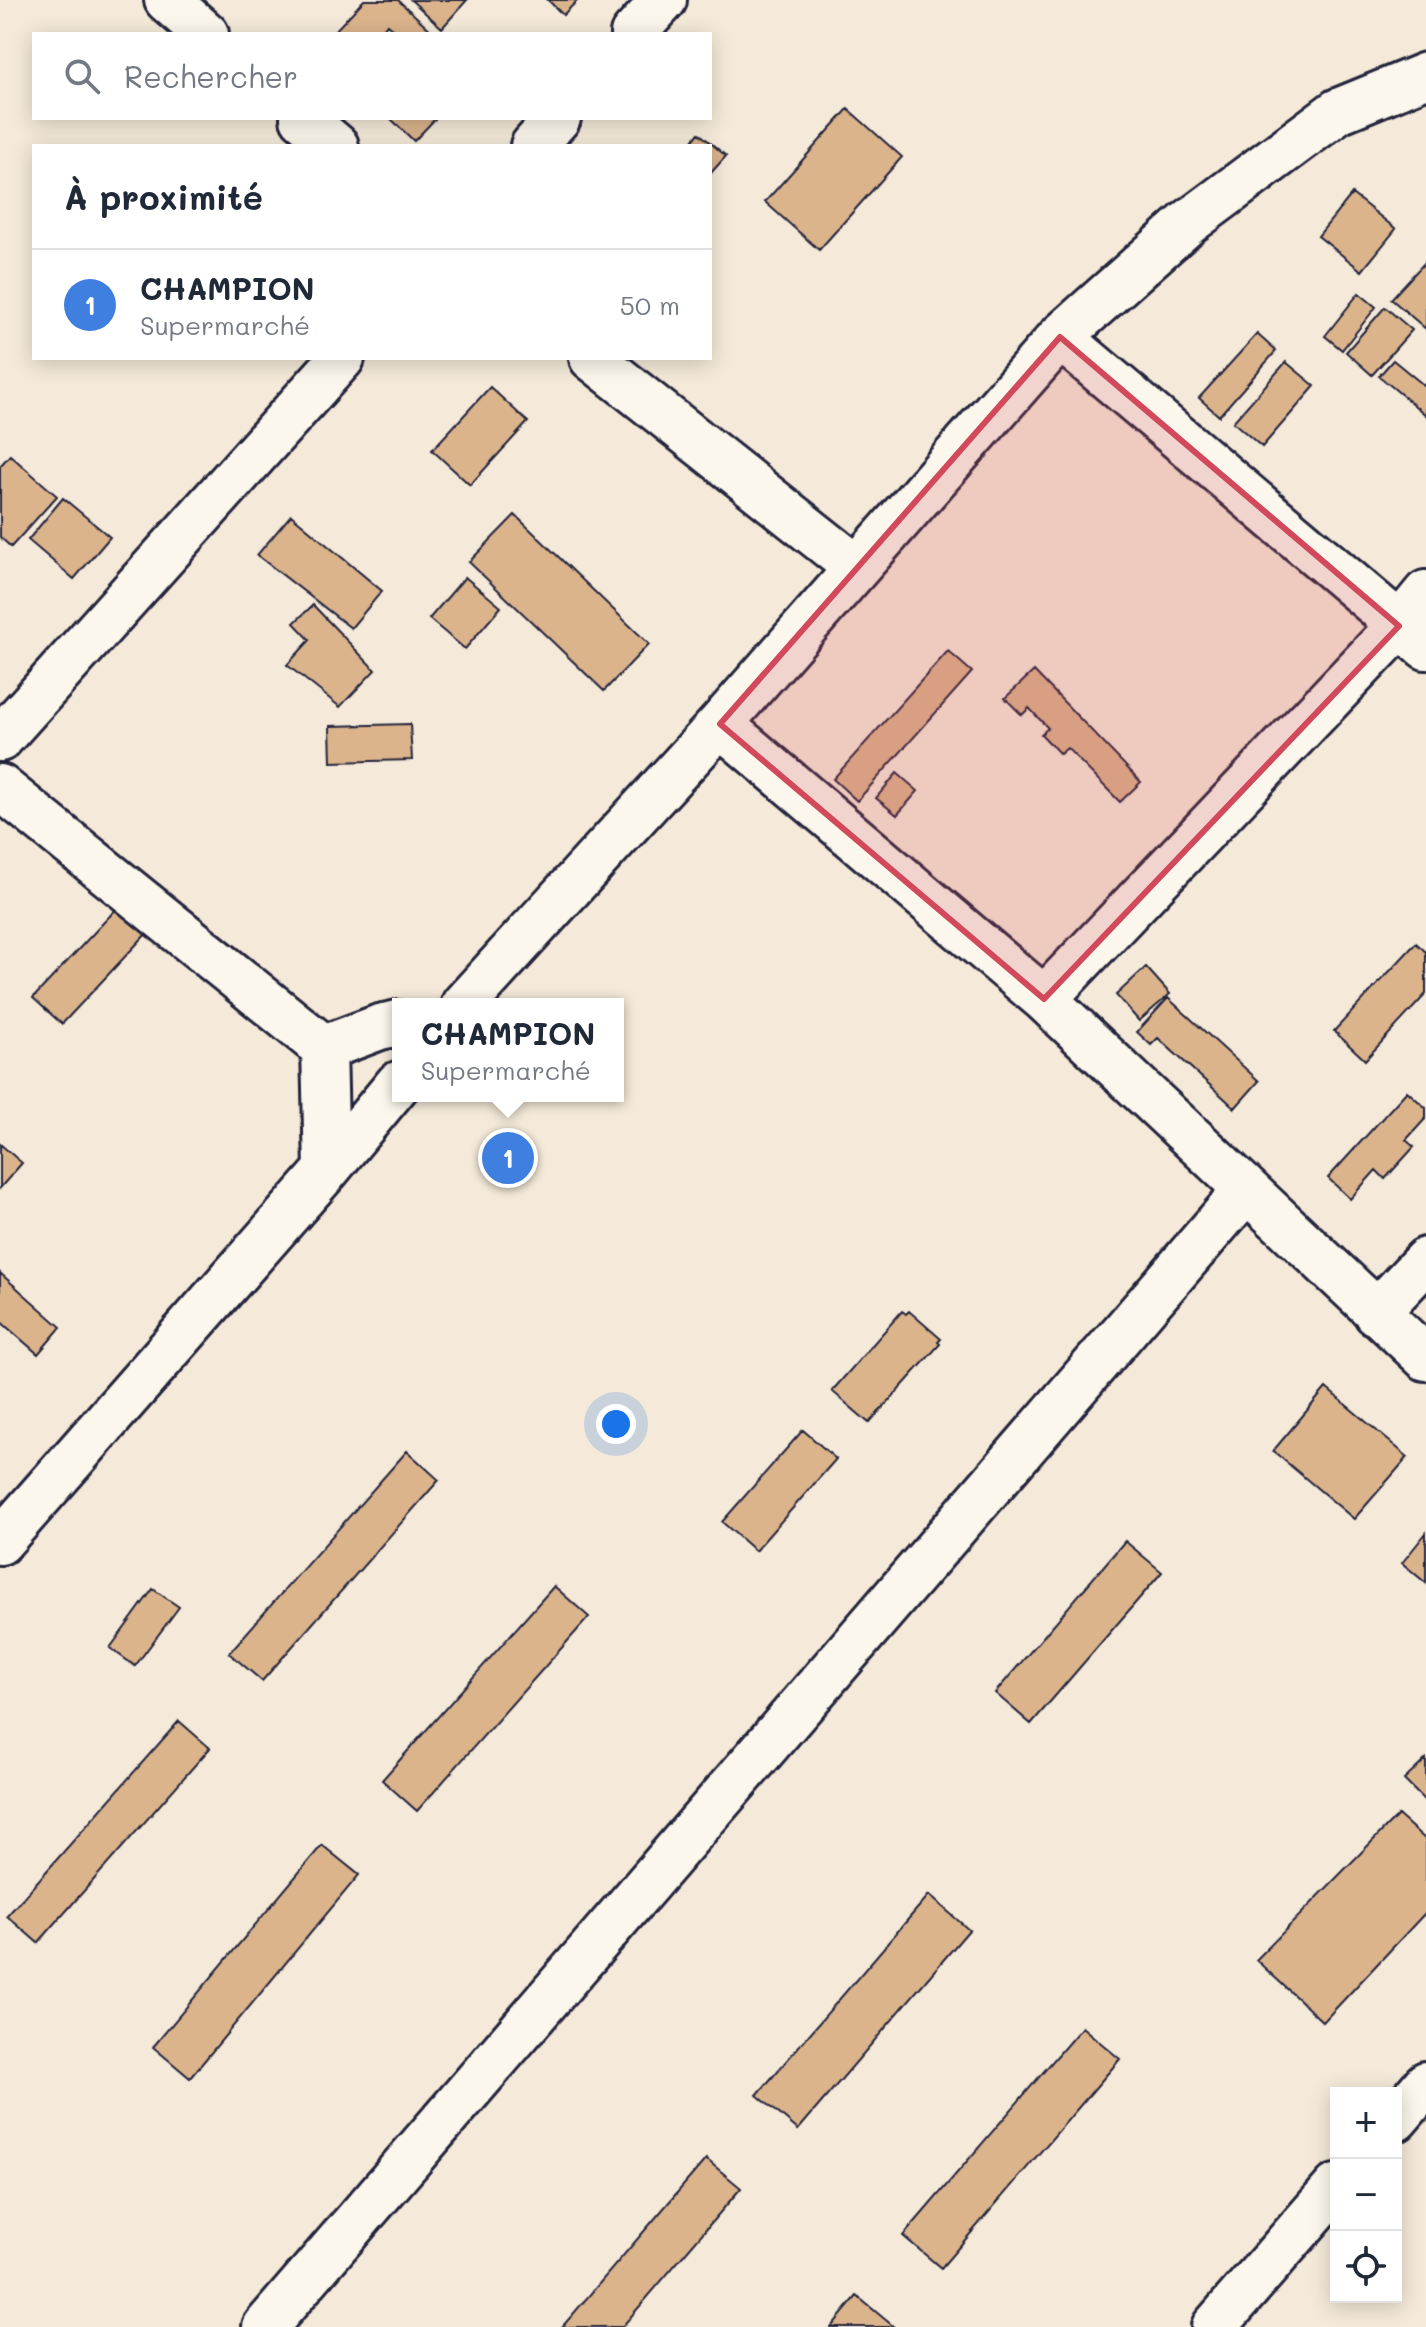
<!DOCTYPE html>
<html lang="fr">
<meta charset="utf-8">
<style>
body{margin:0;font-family:Mali,sans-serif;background:#f2f2f3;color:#1f2937}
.controls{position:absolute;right:24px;bottom:24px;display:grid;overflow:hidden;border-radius:0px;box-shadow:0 4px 20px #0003}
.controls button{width:72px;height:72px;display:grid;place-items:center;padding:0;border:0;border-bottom:2px solid #e0e1e3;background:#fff;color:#1f2937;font:40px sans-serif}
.you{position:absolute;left:616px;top:1424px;width:28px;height:28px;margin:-20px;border:6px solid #fff;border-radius:50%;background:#1a73e8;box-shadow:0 0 0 12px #1a73e833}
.badge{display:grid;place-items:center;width:52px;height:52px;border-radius:50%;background:#d1495b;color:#fff;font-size:26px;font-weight:700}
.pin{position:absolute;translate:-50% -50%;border:4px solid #fff;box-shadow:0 2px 8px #0006}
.popup{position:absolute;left:392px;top:998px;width:232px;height:104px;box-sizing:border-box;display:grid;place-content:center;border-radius:0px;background:#fff;filter:drop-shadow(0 2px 6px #0005);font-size:26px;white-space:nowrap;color:#747a83}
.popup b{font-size:30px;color:#1f2937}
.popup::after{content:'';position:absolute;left:50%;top:100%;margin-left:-16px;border:16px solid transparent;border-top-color:#fff}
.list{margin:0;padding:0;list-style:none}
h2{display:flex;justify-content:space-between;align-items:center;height:104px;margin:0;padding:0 32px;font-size:34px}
h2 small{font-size:26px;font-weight:400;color:#747a83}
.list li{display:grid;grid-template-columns:52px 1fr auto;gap:24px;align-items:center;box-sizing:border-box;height:112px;padding:0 32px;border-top:2px solid #e0e1e3}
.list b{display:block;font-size:30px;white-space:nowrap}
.list p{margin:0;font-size:26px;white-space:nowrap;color:#747a83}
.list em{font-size:26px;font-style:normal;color:#747a83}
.icon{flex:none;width:44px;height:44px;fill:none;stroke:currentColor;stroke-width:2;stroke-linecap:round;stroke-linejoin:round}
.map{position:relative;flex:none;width:1426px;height:2327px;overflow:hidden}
.search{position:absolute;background:#fff;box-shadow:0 4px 20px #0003;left:32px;top:32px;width:680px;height:88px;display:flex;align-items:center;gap:20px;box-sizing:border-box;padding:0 28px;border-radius:0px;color:#747a83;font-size:30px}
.panel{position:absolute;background:#fff;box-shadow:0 4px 20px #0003;left:32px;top:144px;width:680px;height:216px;border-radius:0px}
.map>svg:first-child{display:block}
.building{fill:#dbb48c;stroke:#22223b;stroke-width:2}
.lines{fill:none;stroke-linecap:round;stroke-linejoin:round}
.minor-casing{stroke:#22223b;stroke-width:50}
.minor{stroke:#fbf7ec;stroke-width:44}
.marked{fill:#d1495b;fill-opacity:0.2;stroke:#d1495b;stroke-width:6;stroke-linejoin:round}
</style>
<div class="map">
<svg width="1426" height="2327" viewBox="0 0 1426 2327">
<rect width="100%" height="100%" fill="#f5ead9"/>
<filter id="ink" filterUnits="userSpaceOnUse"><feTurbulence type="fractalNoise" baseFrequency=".0125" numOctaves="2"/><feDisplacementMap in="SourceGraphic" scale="16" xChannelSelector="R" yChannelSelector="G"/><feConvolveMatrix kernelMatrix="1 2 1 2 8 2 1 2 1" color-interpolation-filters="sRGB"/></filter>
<g filter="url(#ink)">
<path class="building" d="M364 0H398L435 34H399L387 24 379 34H332Z
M411 0H467L442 28Z
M548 0H578L563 15Z
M848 109 902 157 819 250 765 202Z
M390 118H436L414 141Z
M699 133 726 156 710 174V146H688Z
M1352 194 1396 229 1362 271 1318 236Z
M1426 261V329L1391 299Z
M1359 293 1376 307 1342 350 1325 336Z
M1385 307 1412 330 1372 375 1346 352Z
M1257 334 1276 351 1219 416 1199 398Z
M1393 360 1426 387V415L1379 376Z
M1286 362 1315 386 1262 447 1233 422Z
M490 387 528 422 470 485 432 450Z
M10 455 57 496 11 547 0 537V466Z
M63 498 110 537 74 579 28 540Z
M291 515 382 591 351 628 257 555Z
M515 515 649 644 604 691 469 562Z
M465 577 501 607 465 649 429 619Z
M313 605 375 670 340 707 287 665 310 640 294 623Z
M948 651 972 672 857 801 833 779Z
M1034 671 1141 782 1120 802 1067 748 1060 754 1041 734 1048 728 1029 708 1022 715 1005 698Z
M410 724 412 760 331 762 330 726Z
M897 773 918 791 897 815 876 798Z
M119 906 148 932 62 1024 33 998Z
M1416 943 1426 952V994L1365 1060 1334 1031Z
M1146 967 1170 994 1139 1021 1116 995Z
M1168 998 1259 1081 1235 1108 1158 1038 1151 1045 1137 1032Z
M1407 1091 1426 1108V1118L1406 1140 1414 1147 1385 1179 1376 1170 1350 1199 1328 1178Z
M0 1144 22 1163 0 1188Z
M0 1273 61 1327 38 1354 0 1321Z
M902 1311 906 1314 909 1311 941 1339 938 1342 940 1344 869 1423 832 1391Z
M1326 1388 1408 1457 1354 1519 1273 1451Z
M803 1430 836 1459 755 1551 722 1522Z
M407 1451 439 1480 262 1681 229 1653Z
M1426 1533V1583L1402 1563Z
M1125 1541 1162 1572 1031 1724 995 1693Z
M554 1586 589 1617 417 1811 382 1780Z
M153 1589 179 1607 135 1666 110 1648Z
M179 1721 210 1748 38 1943 7 1916Z
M1426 1759V1802L1404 1780Z
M1398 1815 1426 1840V1912L1323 2022 1256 1960Z
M322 1845 359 1875 190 2078 153 2047Z
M929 1895 969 1930 798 2130 757 2095Z
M1082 2027 1120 2059 941 2268 903 2236Z
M706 2159 741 2188 622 2327H562Z
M857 2296 893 2326 892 2327H831Z"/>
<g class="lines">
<defs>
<path id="minor" d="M167 0 206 34
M633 34 664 0
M303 118 336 146
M533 146 558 118
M1060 337 1426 647
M592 358 857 568
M720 724 1044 999 1426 1358
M0 739 342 358
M0 787 324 1048 327 1170
M1044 999 1399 626 1426 593
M464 1004 720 724 1060 337 1189 222 1338 111 1426 75
M324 1048 380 1027 398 1023
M1376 1313 1426 1260
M0 1542 327 1170 398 1084
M1396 2119 1426 2084
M265 2327 1246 1190
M1214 2327 1336 2187"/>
</defs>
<use href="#minor" class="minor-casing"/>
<use href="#minor" class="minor"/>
</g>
</g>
<path class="marked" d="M1060 337 1399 626 1044 999 720 724Z"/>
</svg>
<div class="controls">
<button>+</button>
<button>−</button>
<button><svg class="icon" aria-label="locate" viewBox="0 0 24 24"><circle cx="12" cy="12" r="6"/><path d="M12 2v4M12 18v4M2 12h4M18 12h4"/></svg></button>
</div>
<div class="you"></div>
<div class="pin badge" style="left:508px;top:1158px;background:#3f7fe0">1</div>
<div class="popup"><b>CHAMPION</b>Supermarché</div>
<div class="search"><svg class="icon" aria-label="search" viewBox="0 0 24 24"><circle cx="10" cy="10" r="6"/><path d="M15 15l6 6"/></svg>Rechercher</div>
<section class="panel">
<h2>À proximité<small></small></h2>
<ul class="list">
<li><span class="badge" style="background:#3f7fe0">1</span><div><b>CHAMPION</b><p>Supermarché</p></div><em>50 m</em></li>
</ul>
</section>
</div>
